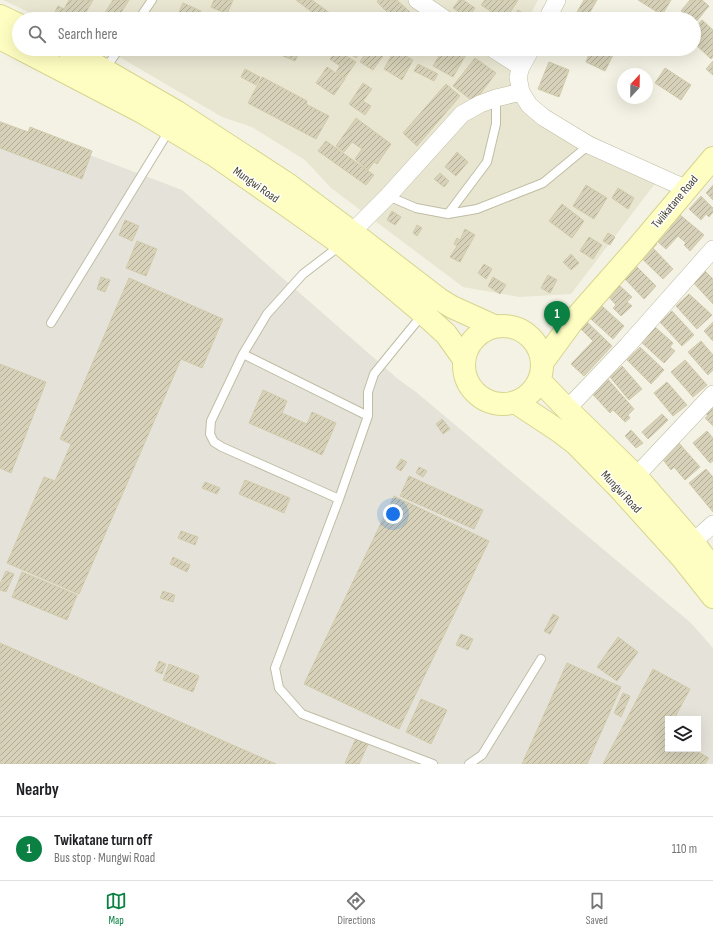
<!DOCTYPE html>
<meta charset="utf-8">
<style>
body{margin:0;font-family:"Sofia Sans Condensed",sans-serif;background:#f2f2f2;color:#202124}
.controls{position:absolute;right:12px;bottom:12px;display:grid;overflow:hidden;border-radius:0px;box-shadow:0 4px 16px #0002}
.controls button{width:36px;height:36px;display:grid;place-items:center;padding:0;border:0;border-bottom:1px solid #e0e0e0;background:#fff;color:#202124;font:20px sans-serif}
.compass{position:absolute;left:617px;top:68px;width:36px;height:36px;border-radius:50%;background:#fff;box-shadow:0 4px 16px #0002;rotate:22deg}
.you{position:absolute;left:393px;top:514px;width:14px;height:14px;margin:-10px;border:3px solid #fff;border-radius:50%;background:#1a73e8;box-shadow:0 0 0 6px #1a73e833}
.badge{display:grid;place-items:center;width:26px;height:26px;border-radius:50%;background:#0b8043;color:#fff;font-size:13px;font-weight:700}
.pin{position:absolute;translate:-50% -33px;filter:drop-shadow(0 1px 2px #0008)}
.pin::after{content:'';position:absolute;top:21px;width:14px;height:12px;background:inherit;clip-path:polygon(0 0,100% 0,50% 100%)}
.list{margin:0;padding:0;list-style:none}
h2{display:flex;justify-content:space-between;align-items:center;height:52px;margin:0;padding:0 16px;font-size:17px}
h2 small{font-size:13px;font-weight:400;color:#757577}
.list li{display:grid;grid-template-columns:26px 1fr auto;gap:12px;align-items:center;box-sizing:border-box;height:64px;padding:0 16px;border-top:1px solid #e0e0e0}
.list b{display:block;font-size:15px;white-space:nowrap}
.list p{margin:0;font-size:13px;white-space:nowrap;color:#757577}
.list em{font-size:13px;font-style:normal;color:#757577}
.icon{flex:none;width:22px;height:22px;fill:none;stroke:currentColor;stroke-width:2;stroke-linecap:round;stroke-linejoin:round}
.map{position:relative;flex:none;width:713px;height:764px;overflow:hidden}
.search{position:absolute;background:#fff;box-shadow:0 4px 16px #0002;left:12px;right:12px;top:12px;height:44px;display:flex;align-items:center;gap:10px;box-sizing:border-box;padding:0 14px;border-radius:22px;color:#757577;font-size:15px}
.sheet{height:116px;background:#fff}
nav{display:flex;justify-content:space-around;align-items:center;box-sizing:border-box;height:56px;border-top:1px solid #e0e0e0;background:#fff;font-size:11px;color:#757577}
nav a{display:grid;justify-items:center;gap:2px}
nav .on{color:#0b8043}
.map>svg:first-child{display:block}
.residential{fill:#e8e6d1}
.industrial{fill:#e5e3d9;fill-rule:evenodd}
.building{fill:url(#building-hatch);stroke:#d1cbab}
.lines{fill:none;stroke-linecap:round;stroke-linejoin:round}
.service-casing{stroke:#c0bda5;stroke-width:10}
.minor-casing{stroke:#c0bda5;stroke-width:18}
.secondary-casing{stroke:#d7d58f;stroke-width:24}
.service{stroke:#fff;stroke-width:8}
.minor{stroke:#fff;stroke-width:17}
.secondary{stroke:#fffec2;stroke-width:22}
.labels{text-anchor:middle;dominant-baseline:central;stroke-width:3;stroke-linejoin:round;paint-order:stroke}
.street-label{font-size:12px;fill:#464333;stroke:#fff}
</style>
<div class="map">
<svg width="713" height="764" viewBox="0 0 713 764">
<defs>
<pattern id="building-hatch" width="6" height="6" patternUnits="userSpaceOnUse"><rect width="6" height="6" fill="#d6d1b8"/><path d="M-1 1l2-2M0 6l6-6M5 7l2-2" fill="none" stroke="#afab96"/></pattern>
</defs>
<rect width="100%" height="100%" fill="#f3f2e4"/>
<path class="residential" d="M3 0H538L528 19H43Z
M106 49H513L506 62 532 104 663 173 571 294 520 297 463 287 331 188 305 160 252 127 222 117Z"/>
<path class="industrial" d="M0 121 182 190 398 379 416 392 691 623 713 648V764H0ZM668 719H698V749H668Z"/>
<path class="building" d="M69 0H93L82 19H62L54 14 58 6 64 9Z
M113 0H129L117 19H101Z
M214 0H233L227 14 211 7Z
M296 0H312L338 19H321Z
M378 0H397L412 14 408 19H394L377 2Z
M459 0H463L475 8 468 18 453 8Z
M485 0H518L506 19H503L481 5Z
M584 0H597L586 19H573Z
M638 0H671L662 15Z
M690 0H702L709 6 695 23 694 22V19H691L681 11Z
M183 3 201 11 198 19H176Z
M518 10 530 18 529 19H512Z
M249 12 265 19H246Z
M702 20 713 30V57L711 59 694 43V29Z
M266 49H301L295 61Z
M343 49H362L356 58Z
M368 49H379L385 53 373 70 360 62Z
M395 49 413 60 402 80 384 69Z
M408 49H424L419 56Z
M443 49H460L467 53 453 77 433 66Z
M591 49H600L613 55 605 71 586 62Z
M616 49H635L631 56Z
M337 50 356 62 345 78 336 72 340 66 330 59Z
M475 58 496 73 474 102 453 86Z
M713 61V75L706 69Z
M549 62 569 70 559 97 538 89Z
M418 64 438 74 434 81 414 71Z
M327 67 345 79 334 95 316 83Z
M665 68 691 85 681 100 655 83Z
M245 69 260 77 256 85 241 77Z
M262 77 307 101 306 104 329 116 316 139 248 103Z
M363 83 372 89 363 101 371 106 365 115 349 104Z
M446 84 460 96 417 146 403 133Z
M356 118 391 144 377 164 374 162 368 170 355 159 362 149 352 142 344 152 336 146Z
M0 122 28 132 30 127 92 151 82 179 0 148Z
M326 141 374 175 366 185 318 151Z
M457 152 468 162 456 176 445 167Z
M440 173 449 181 444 187 434 179Z
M586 185 607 198 594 219 573 206Z
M713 185V200L706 193Z
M618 188 634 198 628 209 612 198Z
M701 196 713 208V212L709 217 706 214 701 220 689 209Z
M562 204 584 221 572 238 549 221Z
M392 211 401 217 395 225 387 220Z
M679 214 704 235 690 251 684 245 686 243 678 236 666 249 658 242 671 228 668 226Z
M125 220 139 226 132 241 119 235Z
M417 225 422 228 417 236 413 233Z
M465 229 475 235 460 262 450 257 457 246 454 244 457 238 460 240Z
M608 233 615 237 610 245 603 241Z
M589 237 602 245 593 259 580 251Z
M649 237 657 244 653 248 673 269 663 279 635 252Z
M137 241 157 249 146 276 126 268Z
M571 254 579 263 571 270 563 262Z
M484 264 492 269 486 279 478 273Z
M636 266 656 286 644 299 624 278Z
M703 269 713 279V304L691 280Z
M548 275 557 280 550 293 541 288Z
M101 277 110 280 105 292 97 289Z
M493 277 506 285 500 294 488 286Z
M129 278 223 319 202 368 181 359 79 594 7 563 44 477 55 481 71 444 60 439Z
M619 285 632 297 627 302 632 306 621 316 613 308 616 305 608 296Z
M689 294 712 315 697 329 676 306Z
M602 306 624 326 613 339 591 319Z
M672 311 694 335 682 346 660 322Z
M586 321 612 346 584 376 571 364 593 341 580 328Z
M713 322V341L704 331Z
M654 326 673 343 670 347 675 351 664 363 640 341Z
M701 341 713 355V370L708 375 688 352Z
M640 347 664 370 651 384 627 360Z
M685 360 707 385 693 397 671 372Z
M0 364 46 382 11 473 0 468Z
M622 366 642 389 629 400 610 377Z
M606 377 634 409 628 415 630 418 625 422 613 410 610 413 588 389Z
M667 382 687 405 673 416 654 393Z
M263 390 287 401 282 413 307 424 312 412 336 423 322 455 249 423Z
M710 406 713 409V426L705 418 708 416 704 412Z
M662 414 668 420 648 439 642 432Z
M442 419 450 429 443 434 436 424Z
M631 430 643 443 636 448 625 436Z
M707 431 713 438V461L710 463 693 443Z
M678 442 700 467 685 480 674 467 671 470 661 457Z
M401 459 407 462 401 471 396 468Z
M419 467 427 471 423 477 416 473Z
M706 469 713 477V512L689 483Z
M409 476 483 510 474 529 400 496Z
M245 480 290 498 284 513 239 494Z
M205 482 220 488 217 494 202 488Z
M394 496 489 541 399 729 304 684Z
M181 531 198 537 195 545 178 538Z
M173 557 190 565 187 572 170 564Z
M6 571 14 574 6 592 0 590V584Z
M22 572 77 595 67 620 12 597Z
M163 591 175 595 173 602 160 598Z
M553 614 559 617 550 634 544 631Z
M461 634 473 639 468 650 456 645Z
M618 637 638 652 617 681 597 667Z
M0 643 276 764H0Z
M159 661 166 664 162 674 155 671Z
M567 663 621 687 587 764H522Z
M169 664 199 676 193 692 163 680Z
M653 669 690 689 674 719H668V730L666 734 668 736V749H693L709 758 705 764H603Z
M623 693 630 696 621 717 614 713Z
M421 699 447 710 431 744 406 732Z
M357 736 369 742 359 764H348L345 763Z"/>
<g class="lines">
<defs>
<path id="service" d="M139 19 152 0
M105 69 119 49
M388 196 416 208 448 214 477 209 543 183 589 145
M448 214 487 162 496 124V98
M423 314 391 353 374 374 368 392V416L339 499 275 668 279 688 302 714 433 764
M51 323 170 129
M243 354 368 416
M339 499 222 447 214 442 210 434 211 421 243 354 267 314 303 274 341 245
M469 764 482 755 541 659"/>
<path id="minor" d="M417 0 445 19
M547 19 557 0
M493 49 521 67
M531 49 521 67 518 77 521 92 529 105 543 117 589 145 687 189
M345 240 352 232 388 196 462 114 480 104 496 98 521 92
M567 409 628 345 713 249
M636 476 713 394
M693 542 713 524"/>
<path id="secondary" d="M0 16 19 25
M0 38 19 48
M21 49 142 112 214 155 286 205 341 244 424 314 446 334 463 358
M68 49 177 112 289 185 352 232 439 299 452 307 494 326
M464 365a39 39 0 1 1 78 0a39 39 0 1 1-78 0Z
M542 363 572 322 638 247 713 158
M539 380 567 409 636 476 693 542 713 569
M515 402 559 431 576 444 619 488 683 559 713 597"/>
</defs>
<use href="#service" class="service-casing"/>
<use href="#minor" class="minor-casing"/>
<use href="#secondary" class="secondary-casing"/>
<use href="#service" class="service"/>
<use href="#minor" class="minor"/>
<use href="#secondary" class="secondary"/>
</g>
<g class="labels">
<g class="street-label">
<text transform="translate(256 185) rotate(35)">Mungwi Road</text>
<text transform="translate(675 202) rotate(-50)">Twiikatane Road</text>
<text transform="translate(621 492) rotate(47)">Mungwi Road</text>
</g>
</g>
</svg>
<div class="controls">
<button><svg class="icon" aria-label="layers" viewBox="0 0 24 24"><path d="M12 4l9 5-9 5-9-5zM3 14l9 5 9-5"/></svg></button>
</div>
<svg class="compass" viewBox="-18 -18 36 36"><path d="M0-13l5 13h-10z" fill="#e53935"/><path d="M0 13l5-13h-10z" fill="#757577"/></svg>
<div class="you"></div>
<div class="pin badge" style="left:557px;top:334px">1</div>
<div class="search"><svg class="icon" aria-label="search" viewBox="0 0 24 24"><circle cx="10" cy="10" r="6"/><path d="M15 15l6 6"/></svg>Search here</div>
</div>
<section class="sheet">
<h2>Nearby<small></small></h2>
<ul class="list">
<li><span class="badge">1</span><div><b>Twikatane turn off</b><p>Bus stop · Mungwi Road</p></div><em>110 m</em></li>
</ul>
</section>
<nav>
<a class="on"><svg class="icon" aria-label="map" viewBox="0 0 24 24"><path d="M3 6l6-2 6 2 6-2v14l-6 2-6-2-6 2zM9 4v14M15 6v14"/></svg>Map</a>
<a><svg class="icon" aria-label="directions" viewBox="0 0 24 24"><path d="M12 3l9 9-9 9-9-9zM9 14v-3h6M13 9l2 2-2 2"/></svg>Directions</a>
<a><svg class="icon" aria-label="saved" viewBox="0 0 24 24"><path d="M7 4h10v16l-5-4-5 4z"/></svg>Saved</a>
</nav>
